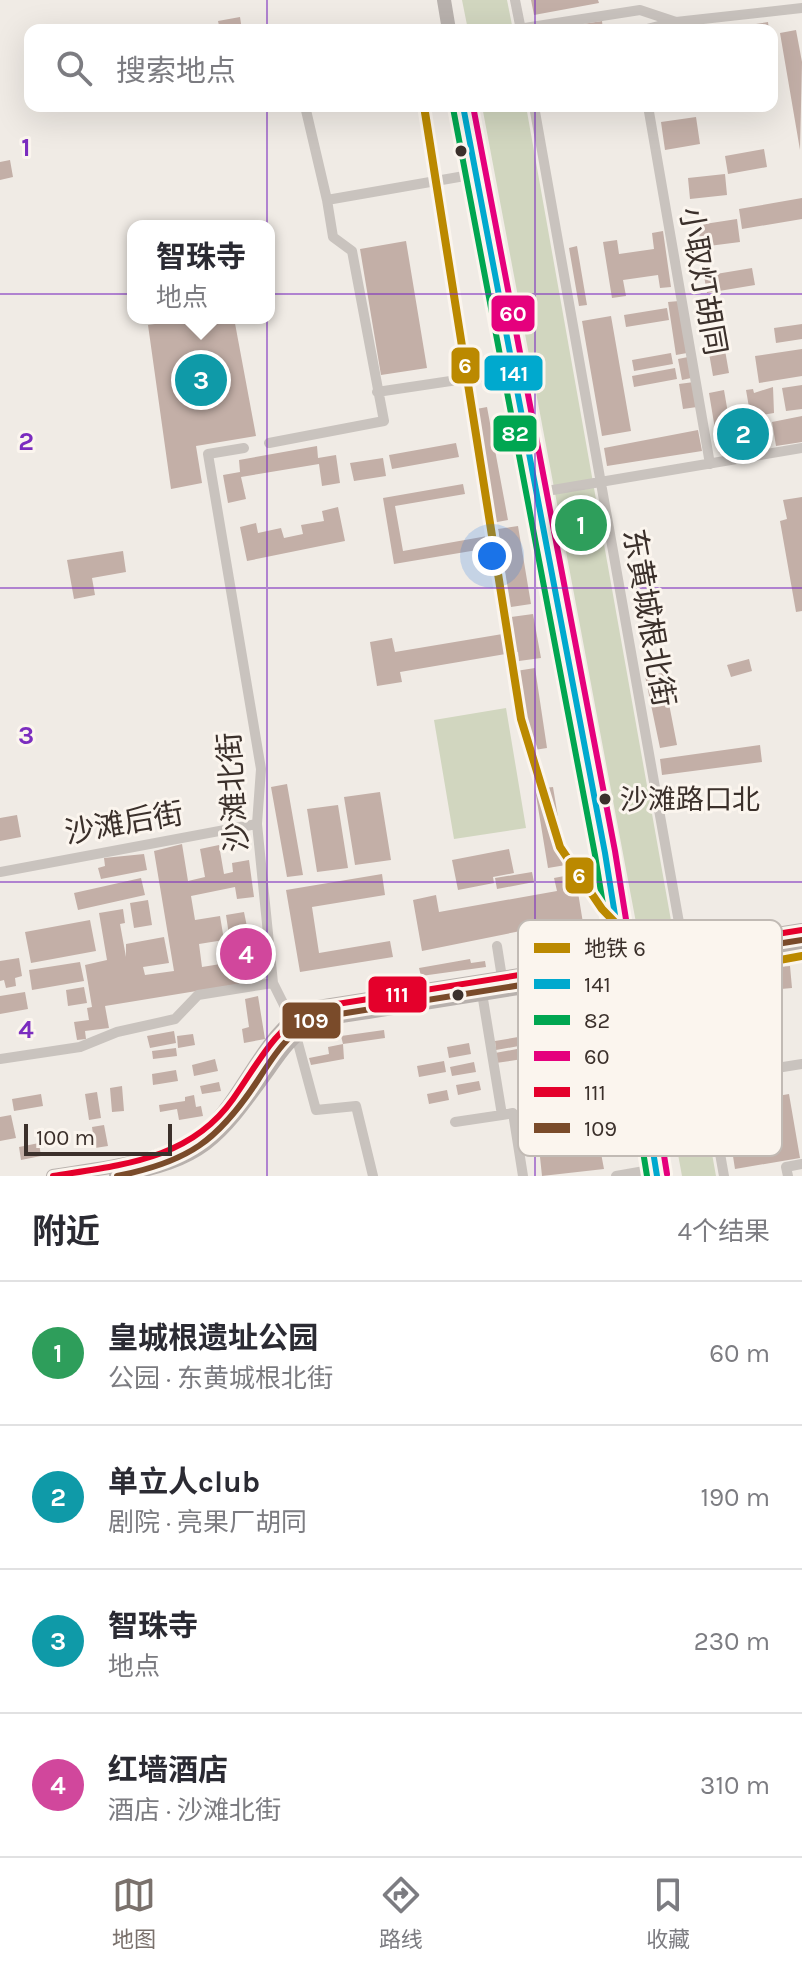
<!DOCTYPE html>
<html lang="zh">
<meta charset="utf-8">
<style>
body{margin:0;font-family:Karla,"Noto Sans SC",sans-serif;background:#f7f7f7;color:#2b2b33}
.scale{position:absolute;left:24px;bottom:20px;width:148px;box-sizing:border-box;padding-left:8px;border:4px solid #3b302b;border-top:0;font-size:22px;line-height:28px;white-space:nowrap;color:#3b302b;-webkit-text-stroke:6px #fbf5ee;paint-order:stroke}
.you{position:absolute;left:492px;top:556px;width:28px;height:28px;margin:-20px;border:6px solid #fff;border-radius:50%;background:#1a73e8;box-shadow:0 0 0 12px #1a73e833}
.badge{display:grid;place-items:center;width:52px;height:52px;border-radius:50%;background:#7a716c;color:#fff;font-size:26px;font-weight:700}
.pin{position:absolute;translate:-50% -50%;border:4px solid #fff;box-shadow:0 2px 8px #0006}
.popup{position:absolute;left:127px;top:220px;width:148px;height:104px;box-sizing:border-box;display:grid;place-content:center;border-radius:16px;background:#fff;filter:drop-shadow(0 2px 6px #0005);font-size:26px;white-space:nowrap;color:#7c7c81}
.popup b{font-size:30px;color:#2b2b33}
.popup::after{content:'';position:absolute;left:50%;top:100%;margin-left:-16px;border:16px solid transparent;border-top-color:#fff}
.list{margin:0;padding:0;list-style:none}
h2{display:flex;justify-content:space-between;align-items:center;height:104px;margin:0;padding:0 32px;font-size:34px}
h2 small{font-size:26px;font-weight:400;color:#7c7c81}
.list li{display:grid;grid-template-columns:52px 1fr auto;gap:24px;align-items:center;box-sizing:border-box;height:144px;padding:0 32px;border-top:2px solid #e1e1e2}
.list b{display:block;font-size:30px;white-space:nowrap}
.list p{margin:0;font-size:26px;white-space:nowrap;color:#7c7c81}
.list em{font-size:26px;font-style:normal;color:#7c7c81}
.icon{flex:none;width:44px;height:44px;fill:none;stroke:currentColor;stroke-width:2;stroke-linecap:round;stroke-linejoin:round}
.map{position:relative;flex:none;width:802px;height:1176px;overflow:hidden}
.search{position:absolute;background:#fff;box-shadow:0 8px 32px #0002;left:24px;right:24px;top:24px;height:88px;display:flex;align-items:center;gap:20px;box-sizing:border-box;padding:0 28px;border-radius:16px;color:#7c7c81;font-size:30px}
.sheet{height:680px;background:#fff}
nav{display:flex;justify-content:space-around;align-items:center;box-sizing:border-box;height:112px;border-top:2px solid #e1e1e2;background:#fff;font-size:22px;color:#7c7c81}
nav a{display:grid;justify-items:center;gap:4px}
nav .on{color:#7a716c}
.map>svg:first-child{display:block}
.green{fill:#d1d6bf}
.building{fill:#c3afa7}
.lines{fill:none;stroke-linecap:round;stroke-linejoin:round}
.minor{stroke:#c9c3be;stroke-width:10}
.major{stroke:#b8b1ad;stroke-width:14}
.bus-1-casing{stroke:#fbf5ee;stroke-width:12}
.bus-2-casing{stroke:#fbf5ee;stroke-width:12}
.bus-3-casing{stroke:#fbf5ee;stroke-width:12}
.bus-4-casing{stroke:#fbf5ee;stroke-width:12}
.bus-5-casing{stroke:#fbf5ee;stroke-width:12}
.bus-1{stroke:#00a9ce;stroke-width:6}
.bus-2{stroke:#00a651;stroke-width:6}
.bus-3{stroke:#e5007d;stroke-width:6}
.bus-4{stroke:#e4002b;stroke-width:6}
.bus-5{stroke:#7a4b2a;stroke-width:6}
.metro-1-casing{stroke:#fbf5ee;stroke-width:14}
.metro-1{stroke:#bb8900;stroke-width:8}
.grid{fill:none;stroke:#7b2cbf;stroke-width:2;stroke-opacity:0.55}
.bus-dot{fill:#3b302b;stroke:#fbf5ee;stroke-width:3}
.labels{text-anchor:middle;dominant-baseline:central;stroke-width:6;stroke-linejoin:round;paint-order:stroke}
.bus-label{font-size:28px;fill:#3b302b;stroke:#fbf5ee;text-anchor:start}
.street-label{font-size:30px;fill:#3b302b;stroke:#fbf5ee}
.key{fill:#fbf5ee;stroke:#c1bab4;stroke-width:2}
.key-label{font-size:22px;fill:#3b302b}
.grid-label{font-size:26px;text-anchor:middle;font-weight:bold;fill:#7b2cbf;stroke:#fbf5ee;stroke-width:6;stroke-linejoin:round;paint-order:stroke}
.line-badge{stroke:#fbf5ee;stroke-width:3}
.badge-label{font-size:22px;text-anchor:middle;font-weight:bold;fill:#fff}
</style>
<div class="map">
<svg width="802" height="1176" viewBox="0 0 802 1176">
<rect width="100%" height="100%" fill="#f0ebe5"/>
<path class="green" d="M462 0H507L513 30H468Z
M482 106H526L675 943 641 949Z
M506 708 526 828 454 839 434 720Z
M681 979V980L716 1176H682L647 985Z"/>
<path class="building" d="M531 0H598L599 3 534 15Z
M240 17 242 30H220L218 21Z
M602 21 603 30H557V28Z
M768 22 769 30H730V28Z
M796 30 802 62 800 150 780 33Z
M696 117 700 144 665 150 661 122Z
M764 149 767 167 728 174 725 156Z
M10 160 13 177 0 180V162Z
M725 174 727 195 690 199 688 178Z
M802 198V219L742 229 739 209Z
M737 219 740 242 701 247 698 225Z
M663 231 671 287 660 288 658 275 623 280 626 296 612 298 603 242 617 240 619 254 654 249 652 233Z
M406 241 427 368 381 375 360 249Z
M577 246 587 305 579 306 569 248Z
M752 268 755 285 707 293 704 276Z
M679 301 687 353 676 355 668 302Z
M667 308 669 320 626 327 624 315Z
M611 316 631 431 602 436 582 321Z
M196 318H234L256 436 196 446 202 483 171 489 148 325Z
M802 324V339L776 343 774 328Z
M722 333 729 373 713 376 706 336Z
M802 349V376L759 383 755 356Z
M671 353 673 364 634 371 632 360Z
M688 357 691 378 682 380 678 359Z
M675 368 677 379 634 387 632 376Z
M694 382 697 407 683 409 679 384Z
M802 385V409L786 411 782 388Z
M773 387 774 413 755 416 754 412 750 413 746 390 753 389 754 393Z
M724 390 730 425 760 420 764 445 719 453 709 393Z
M487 407 508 520 492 523 471 410Z
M802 416V442L776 446 772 422Z
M698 430 702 451 607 466 604 448Z
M456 443 459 457 392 469 389 455Z
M317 446 318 458 336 455 340 483 322 486 319 464 241 477 246 499 228 503 223 475 240 472 239 460Z
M383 458 386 476 354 481 350 463Z
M463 484 465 494 395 506 403 551 493 535 495 547 394 564 383 498Z
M802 497V611L796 612 780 521 787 519 783 500Z
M338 507 345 541 247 561 240 527 256 523 258 533 281 528 284 538 303 534 301 525 324 521 322 511Z
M518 526 531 604 511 607 498 529Z
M123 551 126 572 92 578 95 595 74 599 67 560Z
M533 614 541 658 519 661 518 652 400 672 402 682 377 686 370 642 392 638 395 652 514 632 511 617Z
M749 659 752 671 731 677 727 665Z
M535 668 547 748 528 751 516 671Z
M663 673 677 745 660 748 645 676Z
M760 745 762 762 662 775 660 759Z
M287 784 303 875 287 877 271 787Z
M553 787 566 865 548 868 535 789Z
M380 792 391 860 355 865 344 797Z
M338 805 348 868 317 872 307 809Z
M17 815 21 837 0 841V818Z
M182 844 188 881 205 877 200 849 219 845 224 874 233 872 232 863 249 860 254 897 237 899 235 887 191 896 195 920 220 916 224 940 199 944 202 967 233 962 226 915 244 912 258 981 105 1006 109 1028 85 1031 86 1039 77 1040 74 1022 89 1020 87 1008 92 1007 85 965 107 960 99 913 123 909 125 923 120 924 126 957V944L164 937 169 963 143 967 145 975 174 971 154 851Z
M509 849 514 873 493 877 494 883 458 890 452 860Z
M144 854 147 870 101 879 98 868 105 866 104 858Z
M532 872 534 882 497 889 495 878Z
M382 874 385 895 312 907 319 953 390 941 393 957 300 972 286 890Z
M575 874 583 923 561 927 560 923 422 951 413 900 436 895 439 912 557 891 554 878Z
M141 878 145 895 78 910 74 893Z
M148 900 152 925 134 928 130 903Z
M90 920 96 951 31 963 25 932Z
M574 942 576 952 519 960 518 950Z
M19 958 22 976 15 978 16 986 6 988 4 980 0 981V961Z
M470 959 471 963 485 961 486 967 421 976 419 968Z
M80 962 84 981 32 990 29 970Z
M790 966 792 988 770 990 768 968Z
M764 969 765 981 715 987 713 976Z
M84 987 87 1003 68 1006 66 990Z
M25 992 28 1009 0 1014V996Z
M258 996 265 1039 244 1043 242 1029 249 1027 245 999Z
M384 1030 385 1038 343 1044 341 1036Z
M595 1030 599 1048 578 1053 574 1034Z
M174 1031 176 1043 150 1048 147 1036Z
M193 1034 195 1045 178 1048 177 1036Z
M518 1037 519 1046 496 1050 495 1041Z
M469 1043 471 1054 449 1058 447 1047Z
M343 1044 344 1059 311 1065 309 1058 329 1054 328 1047Z
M176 1048 177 1056 153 1059 152 1051Z
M517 1049 528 1051 529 1058 496 1063 495 1053Z
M215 1059 218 1071 194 1076 192 1065Z
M444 1061 446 1072 419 1077 417 1066Z
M474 1062 476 1072 452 1076 450 1067Z
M176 1070 178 1081 153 1085 152 1074Z
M583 1071 586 1085 567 1089 564 1075Z
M479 1081 481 1090 458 1095 456 1085Z
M557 1081 559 1096 541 1099 538 1084Z
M219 1082 221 1091 202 1094 200 1086Z
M122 1086 124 1111 112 1112 110 1088Z
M447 1090 449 1100 429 1104 427 1094Z
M97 1092 101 1118 89 1120 85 1094Z
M41 1094 43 1106 14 1111 12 1099Z
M789 1094 800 1158 735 1169 725 1105Z
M194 1095 196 1107 201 1106 203 1116 179 1120 177 1109 160 1112 159 1105 185 1101V1097Z
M594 1101 596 1118 533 1126 530 1110Z
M11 1115 16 1138 0 1141V1117Z
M579 1122 582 1147 564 1149 561 1124Z
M104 1125 108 1146 95 1148 92 1127Z
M39 1143 41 1156 21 1160 19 1147Z
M600 1148 604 1169 542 1176 540 1157Z"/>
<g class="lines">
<path class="minor" d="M515 0 521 30
M512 30 640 10 676 22 802 8
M643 30 674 22
M305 106 327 200 476 174
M534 106 724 1176
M648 106 710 464
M377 392 511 372
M269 443 384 421 352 251 333 237 327 200
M244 448 208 454 261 769 257 824 273 983 292 1021 316 1110 356 1106 373 1176
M535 493 802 448
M0 872 257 824
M497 946 503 984
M482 993 502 1115 513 1113 523 1176
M0 1059 80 1047 117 1032 175 1019 198 995 273 983
M707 1079 802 1064
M534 1108 644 1091
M455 1122 502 1115
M616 1176 656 1169
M788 1176 786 1167 802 1164"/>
<path class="major" d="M444 0 449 30
M463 106 605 853 657 1176
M53 1176C103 1167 169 1164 209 1128 244 1096 268 1025 312 1008L802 930
M116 1176C203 1160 217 1141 267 1072 279 1055 290 1037 309 1027 326 1017 349 1015 368 1012L802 943"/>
<defs>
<path id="bus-1" d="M463 106 605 853 657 1176"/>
<path id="bus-2" d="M453 108 595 855 647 1176"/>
<path id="bus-3" d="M473 106 615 851 667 1174"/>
<path id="bus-4" d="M53 1176C121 1165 190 1160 233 1099 257 1065 274 1029 312 1008L802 930"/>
<path id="bus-5" d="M117 1176C188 1162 218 1141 258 1080 274 1055 289 1032 315 1018L802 940"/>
</defs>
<use href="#bus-1" class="bus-1-casing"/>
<use href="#bus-2" class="bus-2-casing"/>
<use href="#bus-3" class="bus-3-casing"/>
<use href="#bus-4" class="bus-4-casing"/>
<use href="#bus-5" class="bus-5-casing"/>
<use href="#bus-1" class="bus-1"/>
<use href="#bus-2" class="bus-2"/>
<use href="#bus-3" class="bus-3"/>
<use href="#bus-4" class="bus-4"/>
<use href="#bus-5" class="bus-5"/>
<defs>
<path id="metro-1" d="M424 106 521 719 560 847 602 909 640 948 676 966 719 971 802 956"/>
</defs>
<use href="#metro-1" class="metro-1-casing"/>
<use href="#metro-1" class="metro-1"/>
</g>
<path class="grid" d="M267 0V30M535 0V30M267 106V1176M535 106V1176M0 294H802M0 588H802M0 882H802"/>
<g class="bus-dot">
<circle cx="461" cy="151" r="7"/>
<circle cx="605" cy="799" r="7"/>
<circle cx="458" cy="995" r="7"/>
</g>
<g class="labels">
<g class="bus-label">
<text x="620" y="799">沙滩路口北</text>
</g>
<g class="street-label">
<text transform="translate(703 281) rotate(80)">小取灯胡同</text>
<text transform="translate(649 618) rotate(80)">东黄城根北街</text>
<text transform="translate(233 792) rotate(-94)">沙滩北街</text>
<text transform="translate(124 823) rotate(-10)">沙滩后街</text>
</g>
</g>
<rect x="518" y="920" width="264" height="236" rx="12" class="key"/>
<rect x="534" y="943" width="36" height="10" fill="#bb8900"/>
<rect x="534" y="979" width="36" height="10" fill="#00a9ce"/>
<rect x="534" y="1015" width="36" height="10" fill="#00a651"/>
<rect x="534" y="1051" width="36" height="10" fill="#e5007d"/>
<rect x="534" y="1087" width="36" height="10" fill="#e4002b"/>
<rect x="534" y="1123" width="36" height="10" fill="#7a4b2a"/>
<g class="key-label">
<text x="584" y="956">地铁 6</text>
<text x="584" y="992">141</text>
<text x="584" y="1028">82</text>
<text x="584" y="1064">60</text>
<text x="584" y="1100">111</text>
<text x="584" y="1136">109</text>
</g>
<g class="grid-label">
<text x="26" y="156">1</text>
<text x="26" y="450">2</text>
<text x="26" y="744">3</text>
<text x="26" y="1038">4</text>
</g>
<g class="line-badge">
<rect x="490" y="294" width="46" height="39" rx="8" fill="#e5007d"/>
<rect x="450" y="346" width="31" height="39" rx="8" fill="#bb8900"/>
<rect x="483" y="354" width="61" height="38" rx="8" fill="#00a9ce"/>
<rect x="492" y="414" width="46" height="39" rx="8" fill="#00a651"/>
<rect x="564" y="856" width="31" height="39" rx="8" fill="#bb8900"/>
<rect x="367" y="975" width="61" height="39" rx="8" fill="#e4002b"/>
<rect x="281" y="1001" width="61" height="39" rx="8" fill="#7a4b2a"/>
</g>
<g class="badge-label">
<text x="513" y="321">60</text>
<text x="465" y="373">6</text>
<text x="514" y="381">141</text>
<text x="515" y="441">82</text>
<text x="579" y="883">6</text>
<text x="397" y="1002">111</text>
<text x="311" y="1028">109</text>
</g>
</svg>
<div class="scale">100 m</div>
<div class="you"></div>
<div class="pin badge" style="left:581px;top:525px;background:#2e9e5b">1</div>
<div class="pin badge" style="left:743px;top:434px;background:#0f9aa8">2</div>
<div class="pin badge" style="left:201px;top:380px;background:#0f9aa8">3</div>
<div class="popup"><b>智珠寺</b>地点</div>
<div class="pin badge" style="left:246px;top:954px;background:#d1479c">4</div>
<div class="search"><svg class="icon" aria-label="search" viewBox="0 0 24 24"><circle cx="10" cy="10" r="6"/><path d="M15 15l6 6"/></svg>搜索地点</div>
</div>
<section class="sheet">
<h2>附近<small>4个结果</small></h2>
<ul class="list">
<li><span class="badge" style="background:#2e9e5b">1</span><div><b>皇城根遗址公园</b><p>公园 · 东黄城根北街</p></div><em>60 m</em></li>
<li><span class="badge" style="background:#0f9aa8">2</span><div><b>单立人club</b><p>剧院 · 亮果厂胡同</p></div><em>190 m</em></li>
<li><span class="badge" style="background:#0f9aa8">3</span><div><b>智珠寺</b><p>地点</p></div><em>230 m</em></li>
<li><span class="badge" style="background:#d1479c">4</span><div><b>红墙酒店</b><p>酒店 · 沙滩北街</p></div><em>310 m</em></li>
</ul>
</section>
<nav>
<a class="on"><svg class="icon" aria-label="map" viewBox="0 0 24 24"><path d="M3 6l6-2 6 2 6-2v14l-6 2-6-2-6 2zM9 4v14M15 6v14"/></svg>地图</a>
<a><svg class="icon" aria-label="directions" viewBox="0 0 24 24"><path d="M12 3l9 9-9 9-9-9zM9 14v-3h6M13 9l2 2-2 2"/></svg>路线</a>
<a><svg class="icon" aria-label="saved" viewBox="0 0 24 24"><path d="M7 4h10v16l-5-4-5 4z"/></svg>收藏</a>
</nav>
